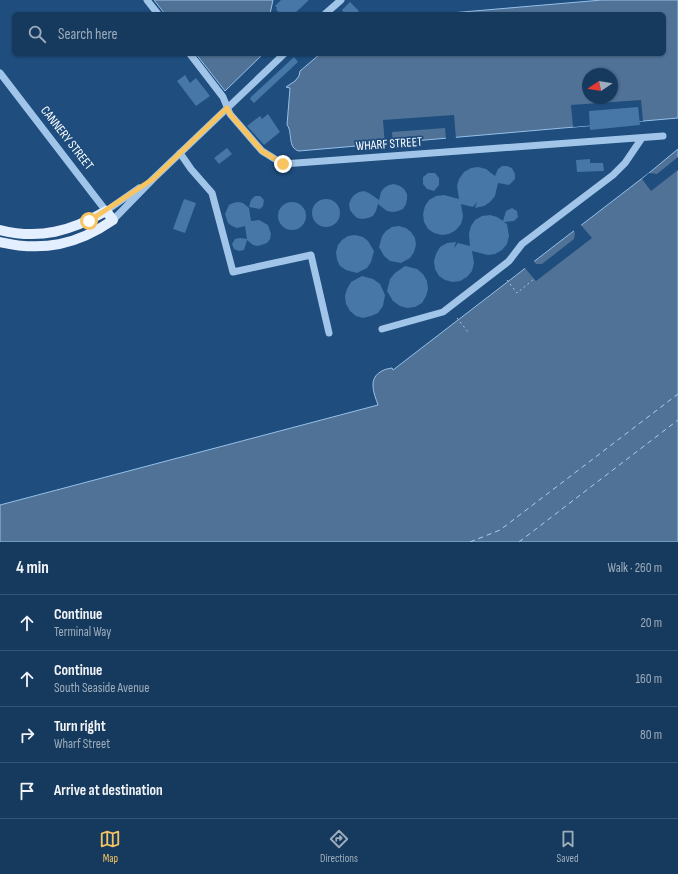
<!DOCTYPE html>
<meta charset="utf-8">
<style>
body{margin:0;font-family:"Sofia Sans Condensed",sans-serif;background:#1f4164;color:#f1f3f6}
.compass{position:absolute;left:582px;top:68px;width:36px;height:36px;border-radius:50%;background:#163a5e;box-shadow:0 1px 3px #0004;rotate:258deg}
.stop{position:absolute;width:12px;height:12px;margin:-9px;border:3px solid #f7c460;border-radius:50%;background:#fff}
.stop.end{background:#f7c460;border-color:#fff;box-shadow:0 1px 4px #0008}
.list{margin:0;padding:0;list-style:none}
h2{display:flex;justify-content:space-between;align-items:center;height:52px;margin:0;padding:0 16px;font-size:17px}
h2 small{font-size:13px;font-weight:400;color:#9eadbc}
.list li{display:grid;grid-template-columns:26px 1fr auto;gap:12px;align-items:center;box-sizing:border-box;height:56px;padding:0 16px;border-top:1px solid #355473}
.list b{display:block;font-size:15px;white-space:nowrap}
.list p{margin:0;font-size:13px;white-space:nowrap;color:#9eadbc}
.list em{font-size:13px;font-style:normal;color:#9eadbc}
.icon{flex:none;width:22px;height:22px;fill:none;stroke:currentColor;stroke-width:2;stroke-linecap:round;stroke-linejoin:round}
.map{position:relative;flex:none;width:678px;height:542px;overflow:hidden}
.search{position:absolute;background:#163a5e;box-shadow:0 1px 3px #0004;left:12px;right:12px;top:12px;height:44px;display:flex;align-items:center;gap:10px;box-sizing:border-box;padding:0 14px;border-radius:6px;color:#9eadbc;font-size:15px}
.sheet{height:276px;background:#163a5e}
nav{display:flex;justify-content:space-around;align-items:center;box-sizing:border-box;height:56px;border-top:1px solid #355473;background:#163a5e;font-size:11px;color:#9eadbc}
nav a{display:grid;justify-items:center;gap:2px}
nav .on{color:#f7c460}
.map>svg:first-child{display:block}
.water{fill:#507297;stroke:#95c0e9;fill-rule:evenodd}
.pier{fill:#1e4d7e}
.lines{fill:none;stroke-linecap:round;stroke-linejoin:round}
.ferry{stroke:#accef0;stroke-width:1;stroke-dasharray:5 4;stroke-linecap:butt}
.building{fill:#4677a7}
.path{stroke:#a1c5e8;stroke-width:1;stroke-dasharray:2 3;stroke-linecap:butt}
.minor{stroke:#a1c5e8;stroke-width:7}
.major{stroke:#e3effe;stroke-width:10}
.route{stroke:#f7c460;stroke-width:5}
.labels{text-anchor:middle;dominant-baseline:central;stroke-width:3.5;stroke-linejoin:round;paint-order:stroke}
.street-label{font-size:13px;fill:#fff;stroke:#1e4d7e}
</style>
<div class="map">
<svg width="678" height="542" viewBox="0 0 678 542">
<rect width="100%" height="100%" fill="#1e4d7e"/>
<path class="water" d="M154 0H273L270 14H165Z
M602 0H678V118L299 151C287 148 293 132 287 125L290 88 286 87 295 81 299 76 300 71 320 54H664V14H439ZM588 74H612V98H588Z
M196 54H261L260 57 225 91Z
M678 149V542H0V505L378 405C376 399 373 392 373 386 372 375 382 369 392 368L393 370 649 173Z"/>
<path class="pier" d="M641 100 643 121 573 127 571 105Z
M454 115 456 139 446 140 445 128 392 132 393 145 385 146 383 120Z
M678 157V170L651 191 642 179 649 173 657 174Z
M580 224 592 238 536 281 524 267 533 260 536 264H542L574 239 575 233 573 229Z"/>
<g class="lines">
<path class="ferry" d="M470 542 500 530 678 394
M519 542 678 420"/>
</g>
<path class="building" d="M281 0H309L294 14H280L276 9 277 8 275 6Z
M350 2 359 11 356 14H345L342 10Z
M294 57 298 62 254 103 250 99 251 97Z
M185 75 190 83 196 78 210 96 196 106 177 81Z
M638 107 640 125 590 130 589 111Z
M268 114 280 132 264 145 247 126 260 116 262 119Z
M227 148 232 154 219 164 214 158Z
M590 159V163H603L604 171 577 172 576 160Z
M502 166H507L512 168 515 174V179L509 185 498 183 495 196 490 202 484 206 475 208 477 202 473 207 461 204 463 216 461 224 456 230 449 234 442 235 434 233 428 229 424 222 423 214 425 206 429 200 436 196 444 195 459 199 457 186 459 179 464 172 471 168 478 167 486 169 495 176 498 169Z
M428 173H435L439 178V185L434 191 427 189 423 184V177Z
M394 184 400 186 404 189 407 194V199L406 204 403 209 398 211 393 212 387 211 378 204 381 192 384 188 389 185Z
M364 191 369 193 379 200 376 211 373 216 368 218 362 219 357 218 353 214 350 210 349 204 351 199 354 195 359 192Z
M255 196H260L264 200 263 206 260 209 249 207 251 200Z
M184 199 196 203 185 233 173 229Z
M312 213a14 14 0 1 1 28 0a14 14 0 1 1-28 0Z
M238 202 243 203 249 208 251 221 259 220 268 225 271 234 270 239 267 243 258 246 253 245 247 240 244 250 239 251 234 249 232 244 235 239 240 238 247 239 245 226 237 228 232 226 228 223 225 214 229 205 233 203Z
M278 216a14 14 0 1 1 28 0a14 14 0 1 1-28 0Z
M512 208 517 211 518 217 514 221 504 222 507 224 509 236 507 244 502 250 495 254 488 255 472 251 474 263 472 271 467 277 460 281 453 282 445 280 439 276 435 269 434 261 436 254 440 247 447 243 456 242 454 248 458 243 470 246 469 234 471 226 475 220 482 216 490 215 497 217 503 221 506 211Z
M399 226 406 228 411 232 415 238 416 245 414 252 410 258 401 263 390 261 384 256 379 247 382 236 386 231 392 227Z
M355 235 363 237 368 241 374 251 371 262 367 268 357 273 346 270 340 266 337 260 336 252 338 245 342 240 348 236Z
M405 266 417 269 423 274 427 281 428 289 426 296 422 303 415 307 407 308 400 306 393 301 387 291 390 279 395 273Z
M362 276 373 279 380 284 385 295 383 306 378 313 371 316 363 318 356 316 350 311 346 304 345 296 347 289 351 282Z"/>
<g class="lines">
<path class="path" d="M507 280 517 293 534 279
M457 318 468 332"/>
<path class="minor" d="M147 0 158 14
M325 14 341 0
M190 54 223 97 230 114 262 151 283 164 663 136
M0 73 106 211 139 188
M180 153 191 169 212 193 233 272 311 255 329 333
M113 220 153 179 284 54
M382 329 443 312 509 261 522 244 613 175 625 163 642 138"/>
<path class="major" d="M0 230C40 240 71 231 106 211L113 220C77 245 43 252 0 242"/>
</g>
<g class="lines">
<path class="route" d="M89 221 153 179 227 108 230 114 262 151 283 164"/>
</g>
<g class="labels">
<g class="street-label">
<text transform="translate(67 138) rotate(52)">CANNERY STREET</text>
<text transform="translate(389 144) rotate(-4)">WHARF STREET</text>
</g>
</g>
</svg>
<svg class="compass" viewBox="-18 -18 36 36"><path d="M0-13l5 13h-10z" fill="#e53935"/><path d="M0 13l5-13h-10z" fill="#9eadbc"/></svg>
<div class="stop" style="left:89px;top:221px"></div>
<div class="stop end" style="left:283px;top:164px"></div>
<div class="search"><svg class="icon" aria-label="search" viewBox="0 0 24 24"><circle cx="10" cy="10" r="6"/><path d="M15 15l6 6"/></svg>Search here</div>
</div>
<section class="sheet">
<h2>4 min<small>Walk · 260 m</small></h2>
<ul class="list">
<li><svg class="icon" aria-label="ahead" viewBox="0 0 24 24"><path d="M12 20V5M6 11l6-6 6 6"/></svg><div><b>Continue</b><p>Terminal Way</p></div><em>20 m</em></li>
<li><svg class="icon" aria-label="ahead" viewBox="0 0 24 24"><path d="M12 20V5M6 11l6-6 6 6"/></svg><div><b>Continue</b><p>South Seaside Avenue</p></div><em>160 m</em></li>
<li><svg class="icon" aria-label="right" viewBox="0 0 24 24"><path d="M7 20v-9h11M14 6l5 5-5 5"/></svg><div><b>Turn right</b><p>Wharf Street</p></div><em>80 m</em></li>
<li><svg class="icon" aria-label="arrive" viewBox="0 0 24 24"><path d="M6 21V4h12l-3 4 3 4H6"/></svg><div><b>Arrive at destination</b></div></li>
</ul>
</section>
<nav>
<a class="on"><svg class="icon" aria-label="map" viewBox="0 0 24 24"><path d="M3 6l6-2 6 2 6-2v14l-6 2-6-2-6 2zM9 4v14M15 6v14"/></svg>Map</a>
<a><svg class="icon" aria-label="directions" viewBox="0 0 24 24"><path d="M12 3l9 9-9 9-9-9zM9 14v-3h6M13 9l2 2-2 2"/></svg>Directions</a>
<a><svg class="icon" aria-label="saved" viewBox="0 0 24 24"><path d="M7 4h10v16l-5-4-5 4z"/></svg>Saved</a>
</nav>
